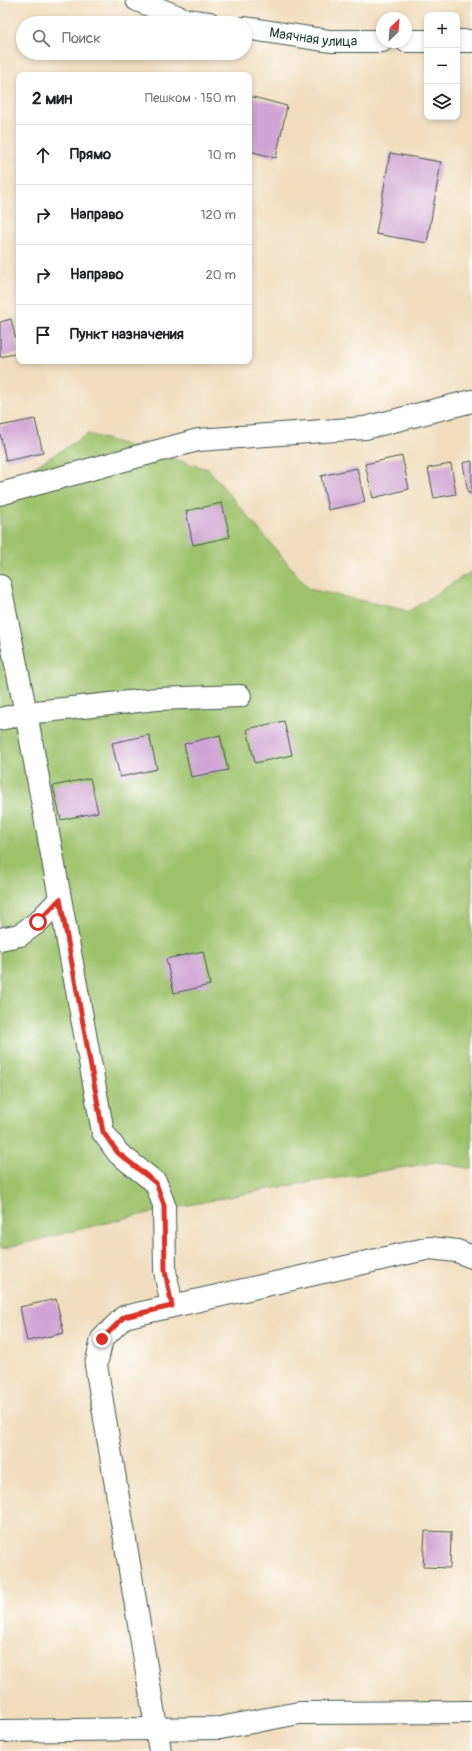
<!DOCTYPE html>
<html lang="ru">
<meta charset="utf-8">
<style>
body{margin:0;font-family:Pangolin,sans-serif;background:#f6f6f6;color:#202124}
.controls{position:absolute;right:12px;top:12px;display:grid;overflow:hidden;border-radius:8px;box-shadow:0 2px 6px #0003}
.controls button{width:36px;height:36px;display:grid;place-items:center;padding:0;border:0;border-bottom:1px solid #e0e0e0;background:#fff;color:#202124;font:20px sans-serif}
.compass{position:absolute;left:376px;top:12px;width:36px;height:36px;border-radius:50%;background:#fff;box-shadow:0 2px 6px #0003;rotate:25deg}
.stop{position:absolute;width:12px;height:12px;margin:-9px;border:3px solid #d93025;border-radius:50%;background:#fff}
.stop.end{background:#d93025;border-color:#fff;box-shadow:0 1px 4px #0008}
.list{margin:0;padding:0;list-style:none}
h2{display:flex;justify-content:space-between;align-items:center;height:52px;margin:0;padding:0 16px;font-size:17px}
h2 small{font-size:13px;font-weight:400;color:#757577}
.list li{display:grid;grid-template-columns:26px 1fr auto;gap:12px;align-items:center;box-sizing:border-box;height:60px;padding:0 16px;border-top:1px solid #e0e0e0}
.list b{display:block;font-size:15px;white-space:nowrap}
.list em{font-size:13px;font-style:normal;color:#757577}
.icon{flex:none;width:22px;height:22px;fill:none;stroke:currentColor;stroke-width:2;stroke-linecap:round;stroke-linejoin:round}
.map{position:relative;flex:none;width:472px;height:1751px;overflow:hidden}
.search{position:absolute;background:#fff;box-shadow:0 2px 6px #0003;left:16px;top:16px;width:236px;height:44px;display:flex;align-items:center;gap:10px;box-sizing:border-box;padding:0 14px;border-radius:22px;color:#757577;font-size:15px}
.panel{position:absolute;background:#fff;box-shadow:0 2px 6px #0003;left:16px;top:72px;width:236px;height:292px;border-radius:8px}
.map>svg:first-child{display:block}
.green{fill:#9ec26c;stroke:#5e8050}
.building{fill:#d0a4d4}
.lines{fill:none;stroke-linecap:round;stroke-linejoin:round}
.minor-casing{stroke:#3e5549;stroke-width:24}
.minor{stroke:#fff;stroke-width:22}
.route{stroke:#d93025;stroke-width:5}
.labels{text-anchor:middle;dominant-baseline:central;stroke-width:3.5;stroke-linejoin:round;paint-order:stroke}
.street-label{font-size:14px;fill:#1f3d34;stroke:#fdfcf7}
</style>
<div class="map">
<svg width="472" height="1751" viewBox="0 0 472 1751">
<rect width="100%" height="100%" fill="#fdfcf7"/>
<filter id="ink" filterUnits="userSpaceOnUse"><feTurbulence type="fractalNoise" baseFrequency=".025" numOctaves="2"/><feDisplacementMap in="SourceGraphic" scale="8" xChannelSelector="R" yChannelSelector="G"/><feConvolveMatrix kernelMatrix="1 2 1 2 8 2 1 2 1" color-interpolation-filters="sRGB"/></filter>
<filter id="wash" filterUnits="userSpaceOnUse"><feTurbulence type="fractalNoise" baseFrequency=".012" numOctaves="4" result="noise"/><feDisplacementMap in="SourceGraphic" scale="16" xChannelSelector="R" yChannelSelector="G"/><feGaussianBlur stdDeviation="0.9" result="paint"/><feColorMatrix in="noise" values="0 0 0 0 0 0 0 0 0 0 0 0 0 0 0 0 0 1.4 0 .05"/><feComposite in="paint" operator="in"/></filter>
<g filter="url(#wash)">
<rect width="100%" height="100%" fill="#f1ddbe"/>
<path class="green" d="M88 434 208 469 309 589 409 611 472 571V1169L438 1162 268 1189 130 1217 9 1247 0 1248V584L3 581 0 570V488Z"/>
<g id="blocks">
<path class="building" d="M249 96 287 106 276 158 249 151Z
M390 153 441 162 427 243 376 234Z
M11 319 19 353 0 357V322Z
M35 419 43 453 6 461 0 434V426Z
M402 456 409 489 373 498 365 464Z
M472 461V493H468L463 463Z
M451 464 456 494 434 498 428 468Z
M357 468 365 502 328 510 321 476Z
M222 503 230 537 193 545 186 511Z
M284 721 292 755 255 763 247 729Z
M149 735 157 769 120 777 112 743Z
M220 735 228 770 191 777 184 744Z
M90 778 98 812 61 820 53 786Z
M203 951 210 985 174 993 166 959Z
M56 1299 64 1333 27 1341 20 1307Z
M425 1531 451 1532 450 1568 423 1567Z"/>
</g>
</g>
<g filter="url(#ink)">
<use href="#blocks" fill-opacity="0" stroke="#3e5549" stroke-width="1"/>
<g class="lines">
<defs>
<g id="minor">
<path d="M137 0 186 20 209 23"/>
<path id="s1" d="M245 28 330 41H382"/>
<path d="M406 41H427"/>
<path d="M457 41H472"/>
<path d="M0 494 198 440 365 428 472 401"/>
<path d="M0 586 26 713 103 1132 118 1153 156 1183 164 1205 165 1271 172 1306"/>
<path d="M0 719 26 713 157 699 240 696"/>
<path d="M0 939 20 935 38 922 60 899"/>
<path d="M0 1731 220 1728 299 1713 472 1712"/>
<path d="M160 1751 96 1365 102 1339 124 1317 430 1248 457 1251 472 1257"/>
</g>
</defs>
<use href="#minor" class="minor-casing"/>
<use href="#minor" class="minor"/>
</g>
</g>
<g class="lines" filter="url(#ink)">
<path class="route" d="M38 922 60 899 103 1132 118 1153 156 1183 164 1205 165 1271 172 1306 124 1317 102 1339"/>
</g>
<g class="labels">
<g class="street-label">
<text stroke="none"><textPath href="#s1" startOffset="69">Маячная улица</textPath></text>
</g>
</g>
</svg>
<div class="controls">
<button>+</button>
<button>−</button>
<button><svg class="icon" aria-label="layers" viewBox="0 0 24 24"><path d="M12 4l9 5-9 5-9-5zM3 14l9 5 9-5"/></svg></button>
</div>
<svg class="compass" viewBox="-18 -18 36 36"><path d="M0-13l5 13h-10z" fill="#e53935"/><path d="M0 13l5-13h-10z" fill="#757577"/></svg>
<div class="stop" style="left:38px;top:922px"></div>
<div class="stop end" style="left:102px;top:1339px"></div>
<div class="search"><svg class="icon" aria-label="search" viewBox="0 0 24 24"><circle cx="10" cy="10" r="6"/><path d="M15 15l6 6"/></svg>Поиск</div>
<section class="panel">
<h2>2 мин<small>Пешком · 150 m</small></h2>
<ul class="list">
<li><svg class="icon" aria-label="ahead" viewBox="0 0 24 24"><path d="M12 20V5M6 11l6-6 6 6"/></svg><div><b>Прямо</b></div><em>10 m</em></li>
<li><svg class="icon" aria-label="right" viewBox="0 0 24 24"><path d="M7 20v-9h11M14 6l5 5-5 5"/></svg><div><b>Направо</b></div><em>120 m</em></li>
<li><svg class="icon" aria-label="right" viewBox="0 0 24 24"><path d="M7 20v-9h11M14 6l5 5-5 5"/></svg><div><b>Направо</b></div><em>20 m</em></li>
<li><svg class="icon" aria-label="arrive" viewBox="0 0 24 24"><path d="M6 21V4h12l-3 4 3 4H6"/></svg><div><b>Пункт назначения</b></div></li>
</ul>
</section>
</div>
